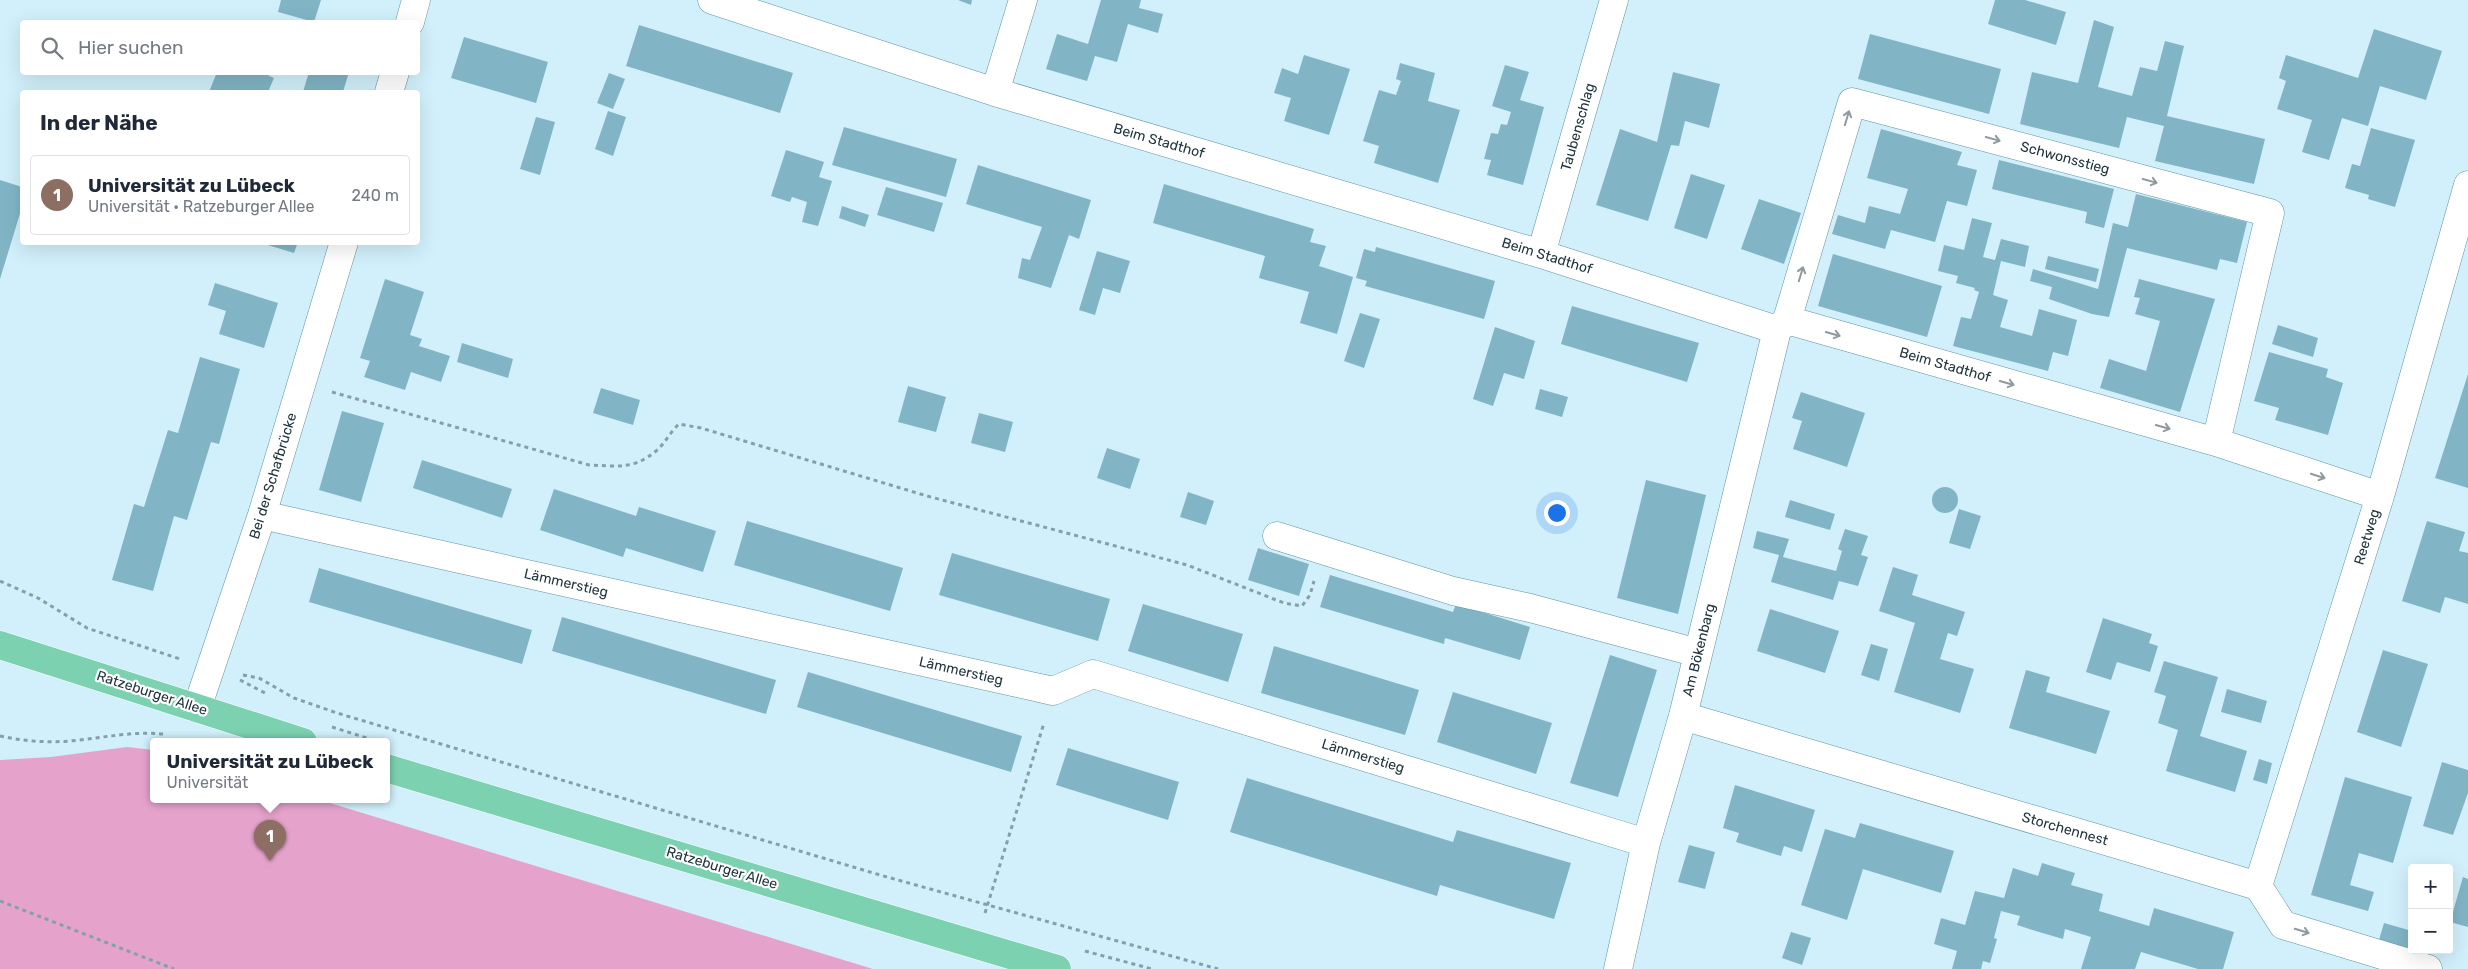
<!DOCTYPE html>
<html lang="de">
<meta charset="utf-8">
<style>
body{margin:0;font-family:Rubik,sans-serif;background:#f6f6f7;color:#1f2937}
.controls{position:absolute;right:15px;bottom:15px;display:grid;overflow:hidden;border-radius:5px;box-shadow:0 5px 20px #0002}
.controls button{width:45px;height:45px;display:grid;place-items:center;padding:0;border:0;border-bottom:1px solid #e0e1e3;background:#fff;color:#1f2937;font:25px sans-serif}
.you{position:absolute;left:1556px;top:512px;width:18px;height:18px;margin:-12px;border:4px solid #fff;border-radius:50%;background:#1a73e8;box-shadow:0 0 0 8px #1a73e833}
.badge{display:grid;place-items:center;width:32px;height:32px;border-radius:50%;background:#7c3aed;color:#fff;font-size:16px;font-weight:700}
.pin{position:absolute;translate:-50% -41px;filter:drop-shadow(0 1px 2px #0008)}
.pin::after{content:'';position:absolute;top:26px;width:18px;height:15px;background:inherit;clip-path:polygon(0 0,100% 0,50% 100%)}
.popup{position:absolute;left:150px;top:738px;width:240px;height:65px;box-sizing:border-box;display:grid;place-content:center;border-radius:5px;background:#fff;filter:drop-shadow(0 1px 4px #0005);font-size:16px;white-space:nowrap;color:#747a83}
.popup b{font-size:19px;color:#1f2937}
.popup::after{content:'';position:absolute;left:50%;top:100%;margin-left:-10px;border:10px solid transparent;border-top-color:#fff}
.list{margin:0;padding:0;list-style:none}
h2{display:flex;justify-content:space-between;align-items:center;height:65px;margin:0;padding:0 20px;font-size:21px}
h2 small{font-size:16px;font-weight:400;color:#747a83}
.list li{display:grid;grid-template-columns:32px 1fr auto;gap:15px;align-items:center;box-sizing:border-box;height:80px;margin:0 10px 10px;padding:0 10px;border:1px solid #e0e1e3;border-radius:5px}
.list b{display:block;font-size:19px;white-space:nowrap}
.list p{margin:0;font-size:16px;white-space:nowrap;color:#747a83}
.list em{font-size:16px;font-style:normal;color:#747a83}
.icon{flex:none;width:28px;height:28px;fill:none;stroke:currentColor;stroke-width:2;stroke-linecap:round;stroke-linejoin:round}
.map{position:relative;flex:none;width:2468px;height:969px;overflow:hidden}
.search{position:absolute;background:#fff;box-shadow:0 5px 20px #0002;left:20px;top:20px;width:400px;height:55px;display:flex;align-items:center;gap:12px;box-sizing:border-box;padding:0 18px;border-radius:5px;color:#747a83;font-size:19px}
.panel{position:absolute;background:#fff;box-shadow:0 5px 20px #0002;left:20px;top:90px;width:400px;height:155px;border-radius:5px}
.map>svg:first-child{display:block}
.green{fill:#e5a3cc}
.building{fill:#81b5c6}
.lines{fill:none;stroke-linecap:round;stroke-linejoin:round}
.minor-casing{stroke:#6092a3;stroke-width:29}
.major-casing{stroke:#fff;stroke-width:29}
.path{stroke:#859fa9;stroke-width:3;stroke-dasharray:4 4;stroke-linecap:butt}
.minor{stroke:#fff;stroke-width:28}
.major{stroke:#7cd1b0;stroke-width:28}
.oneway{stroke:#909a9e}
.labels{text-anchor:middle;dominant-baseline:central;stroke-width:4.5;stroke-linejoin:round;paint-order:stroke}
.street-label{font-size:14px;fill:#20353c;stroke:#fff}
</style>
<div class="map">
<svg width="2468" height="969" viewBox="0 0 2468 969">
<rect width="100%" height="100%" fill="#d1f0fb"/>
<path class="green" d="M127 747 154 750V800H320L873 969H0V760L51 757Z"/>
<path class="building" d="M281 0H321L314 22 278 12Z
M958 0H972L971 5Z
M1101 0H1141L1139 8 1163 14 1158 33 1128 24 1117 62 1095 56 1087 81 1046 69 1057 34 1088 44Z
M1995 0H2025L2066 12 2056 45 1988 24Z
M2094 20 2114 27 2098 87 2132 96 2140 67 2157 71 2165 41 2184 46 2167 116 2265 139 2254 184 2155 161 2164 126 2143 121 2127 117 2119 148 2020 124 2032 72 2078 83Z
M639 25 793 73 780 113 626 66Z
M2374 29 2442 51 2426 100 2380 86 2368 126 2342 118 2329 160 2302 152 2312 120 2277 109 2286 81 2279 78 2286 55 2358 78Z
M1870 34 2001 69 1989 114 1858 79Z
M464 37 548 62 536 103 451 78Z
M1304 55 1350 69 1329 135 1284 121 1291 98 1274 93 1282 68 1298 74Z
M1400 63 1435 73 1428 101 1460 110 1438 183 1374 163 1379 146 1363 141 1379 90 1396 95 1401 81 1396 79Z
M1505 65 1529 72 1520 100 1544 107 1523 185 1487 175 1491 160 1484 159 1491 133 1498 134 1501 124 1507 125 1511 112 1492 106Z
M217 72H261L274 78 268 92H209Z
M309 72H349L343 92H303Z
M1673 72 1720 84 1709 128 1685 121 1679 146 1671 145 1648 221 1596 205 1620 129 1657 142Z
M609 73 625 79 613 109 597 103Z
M608 111 626 117 613 156 595 149Z
M536 117 555 122 540 175 520 169Z
M844 127 957 159 946 197 832 165Z
M2371 128 2415 140 2395 207 2368 199 2369 195 2345 188 2352 164 2360 166Z
M1881 129 1962 152 1957 165 1977 170 1967 206 1947 201 1935 242 1891 230 1885 249 1832 234 1838 215 1865 223 1869 206 1900 214 1908 189 1867 178Z
M786 150 824 162 819 177 832 181 818 226 802 222 807 202 792 197 790 202 771 196Z
M1999 160 2114 189 2104 228 2085 223 2087 212 1992 189Z
M978 165 1091 200 1079 239 1069 235 1051 288 1018 278 1022 258 1030 260 1042 227 966 204Z
M1691 174 1725 185 1707 239 1674 228Z
M0 180 22 187V207L0 279Z
M1164 184 1314 229 1310 242 1326 246 1319 266 1353 277 1337 334 1300 323 1309 292 1259 278 1265 256 1153 223Z
M886 187 943 203 934 232 877 215Z
M2136 194 2247 222 2237 263 2220 259 2217 270 2127 248 2109 317 2092 314 2049 299 2052 287 2030 281 2033 269 2098 289 2113 223 2128 227Z
M1759 199 1801 213 1784 264 1741 249Z
M842 206 869 215 865 227 839 218Z
M1972 218 1992 223 1983 257 1995 260 2001 239 2029 246 2025 267 2001 261 1993 295 2008 300 2000 327 2032 336 2039 309 2077 320 2068 356 2053 352 2048 371 1953 346 1961 317 1971 319 1979 292 1974 290 1975 288 1956 283 1958 276 1938 271 1944 245 1964 250Z
M258 242H298L294 253Z
M1376 247 1495 281 1484 319 1365 286 1367 281 1356 278 1364 249 1375 252Z
M1097 251 1130 261 1120 293 1103 288 1095 315 1079 310Z
M1833 254 1942 286 1927 337 1818 306Z
M2048 256 2099 269 2096 282 2045 269Z
M385 279 424 292 410 335 422 339 419 346 450 356 441 382 411 372 405 390 364 377 370 361 360 358Z
M2139 279 2215 299 2180 412 2100 388 2109 359 2146 371 2160 321 2135 314 2140 298 2134 297Z
M215 283 278 303 264 348 219 334 226 311 208 305Z
M1572 306 1699 343 1687 382 1561 344Z
M1360 313 1380 319 1364 368 1344 361Z
M2278 325 2318 338 2313 357 2272 344Z
M1495 327 1535 341 1524 379 1504 373 1493 406 1473 399Z
M462 343 513 359 508 378 457 362Z
M2269 352 2328 369 2326 377 2343 383 2328 435 2275 420 2279 408 2254 401Z
M200 357 240 369 219 444 211 442 187 520 174 516 153 591 112 580 134 504 144 507 168 430 178 433Z
M2468 374V488L2435 478Z
M908 386 946 397 936 432 898 422Z
M601 388 640 400 633 425 593 413Z
M1540 389 1568 397 1562 417 1535 409Z
M1801 392 1865 413 1847 467 1793 449 1802 421 1792 418Z
M342 411 384 423 361 502 319 490Z
M979 413 1013 422 1005 452 971 443Z
M1107 448 1140 459 1130 489 1097 478Z
M422 460 512 489 502 518 413 488Z
M1646 480 1706 495 1678 614 1617 598Z
M1932 500a13 13 0 1 1 26 0a13 13 0 1 1-26 0Z
M554 489 636 516 639 507 716 531 703 572 626 548 623 557 540 530Z
M1188 492 1214 501 1206 525 1180 517Z
M1790 500 1835 514 1830 530 1785 517Z
M1959 509 1981 516 1970 549 1949 543Z
M747 521 903 568 890 611 734 565Z
M2427 521 2465 532 2459 551 2468 553V604L2445 597 2440 613 2402 601Z
M1845 529 1868 536 1861 555 1868 557 1858 586 1839 581 1833 600 1771 582 1779 555 1753 548 1757 531 1789 539 1783 557 1836 571 1842 551 1838 549Z
M1258 548 1309 564 1299 596 1248 580Z
M952 553 1110 599 1098 641 939 595Z
M1893 567 1918 575 1912 595 1965 612 1957 636 1948 633 1940 659 1974 669 1960 713 1894 692 1915 623 1879 611Z
M319 568 532 630 522 664 309 602Z
M1330 575 1453 612 1456 604 1530 627 1520 660 1445 638 1444 644 1320 607Z
M1143 604 1243 634 1228 682 1128 651Z
M1770 609 1839 631 1825 673 1757 651Z
M562 617 776 680 766 714 552 651Z
M2103 618 2152 634 2149 643 2158 646 2150 672 2117 662 2111 680 2086 672Z
M1871 644 1888 649 1879 681 1861 675Z
M1274 646 1419 690 1405 735 1261 693Z
M2383 650 2428 664 2401 747 2357 732Z
M1610 655 1657 670 1618 797 1570 783Z
M2164 661 2218 677 2200 736 2247 751 2235 792 2166 771 2178 730 2158 723 2166 696 2154 692Z
M2026 670 2050 677 2046 692 2110 711 2096 754 2009 728Z
M808 672 1022 736 1011 772 797 707Z
M2227 689 2267 701 2261 723 2221 712Z
M1453 692 1552 723 1536 774 1437 742Z
M1068 748 1179 782 1168 820 1056 785Z
M2259 759 2272 763 2267 784 2253 780Z
M2442 762 2468 770V793L2453 835 2423 826Z
M2345 777 2412 797 2393 863 2359 853 2350 885 2374 892 2368 911 2311 895Z
M1247 778 1453 842 1457 830 1571 863 1554 919 1440 885 1437 896 1230 832Z
M1735 785 1815 810 1802 852 1784 846 1781 856 1736 842 1739 833 1723 828Z
M1860 823 1954 851 1941 893 1863 869 1847 920 1801 905 1825 829 1855 838Z
M1689 845 1715 852 1705 889 1678 882Z
M2042 863 2075 873 2071 885 2103 894 2099 911 2149 926 2154 908 2234 932 2223 969H2198L2141 952 2135 969H2081L2091 937 2065 929 2063 939 2039 932 2017 925 2020 916 2001 911 1994 938 1997 939 1990 963 1983 961 1981 969H1952L1957 951 1934 944 1941 918 1965 925 1975 891 2004 898 2013 868 2038 876Z
M2463 877 2468 879V927L2450 922Z
M2384 923 2412 931V949L2379 940Z
M1791 932 1811 938 1802 965 1782 958Z"/>
<g class="lines">
<defs>
<path id="minor" d="M712 0 995 92 1541 254 1777 330 1787 320 1852 102 2270 213 2216 442
M410 22 416 0
M389 92 395 72
M995 92 1023 0
M1541 254 1614 0
M1787 320 2216 442 2380 496
M262 515 1053 691 1093 674 1646 843
M1277 536 1453 591 1530 608 1698 653
M197 708 262 515 344 242
M1683 716 2258 886 2283 925 2428 969
M2258 886 2380 496 2468 185
M1618 969 1646 843 1683 716 1777 330"/>
<path id="major" d="M0 645 303 742
M386 768 1057 969"/>
</defs>
<use href="#minor" class="minor-casing"/>
<use href="#major" class="major-casing"/>
<path class="path" d="M332 392 589 465C617 466 633 470 656 451 664 445 670 432 679 424L701 428 927 496 1187 565 1284 603 1302 606 1310 595 1314 581
M0 581 38 598 87 628 180 659
M243 675 259 678 294 698 337 713 880 875 1218 969
M240 680 265 693
M332 727 370 739
M0 736C23 741 46 743 70 741 102 738 131 731 163 734
M0 901 174 969
M985 913 1044 723
M1085 951 1152 969"/>
<use href="#minor" class="minor"/>
<use href="#major" class="major"/>
</g>
<defs><path id="oneway-shaft" d="M-6 0H5M1.5-3L5.5 0L1.5 3" fill="none" stroke-width="1.6" stroke-linecap="round" stroke-linejoin="round" transform="scale(1.25)"/></defs>
<g class="oneway">
<use href="#oneway-shaft" transform="translate(1847 118) rotate(-73)"/>
<use href="#oneway-shaft" transform="translate(1993 139) rotate(15)"/>
<use href="#oneway-shaft" transform="translate(2150 181) rotate(15)"/>
<use href="#oneway-shaft" transform="translate(1801 274) rotate(-73)"/>
<use href="#oneway-shaft" transform="translate(1833 334) rotate(16)"/>
<use href="#oneway-shaft" transform="translate(2007 383) rotate(16)"/>
<use href="#oneway-shaft" transform="translate(2163 427) rotate(16)"/>
<use href="#oneway-shaft" transform="translate(2318 476) rotate(18)"/>
<use href="#oneway-shaft" transform="translate(2302 931) rotate(17)"/>
</g>
<g class="labels">
<g class="street-label">
<text transform="translate(1578 127) rotate(-74)">Taubenschlag</text>
<text transform="translate(1159 141) rotate(16)">Beim Stadthof</text>
<text transform="translate(2065 158) rotate(15)">Schwonsstieg</text>
<text transform="translate(1547 256) rotate(17)">Beim Stadthof</text>
<text transform="translate(1945 365) rotate(16)">Beim Stadthof</text>
<text transform="translate(273 476) rotate(-73)">Bei der Schafbrücke</text>
<text transform="translate(2367 537) rotate(-73)">Reetweg</text>
<text transform="translate(566 583) rotate(13)">Lämmerstieg</text>
<text transform="translate(1699 650) rotate(-76)">Am Bökenbarg</text>
<text transform="translate(961 671) rotate(13)">Lämmerstieg</text>
<text transform="translate(152 693) rotate(18)">Ratzeburger Allee</text>
<text transform="translate(1363 756) rotate(17)">Lämmerstieg</text>
<text transform="translate(2065 829) rotate(16)">Storchennest</text>
<text transform="translate(722 868) rotate(17)">Ratzeburger Allee</text>
</g>
</g>
</svg>
<div class="controls">
<button>+</button>
<button>−</button>
</div>
<div class="you"></div>
<div class="pin badge" style="left:270px;top:861px;background:#8d6e63">1</div>
<div class="popup"><b>Universität zu Lübeck</b>Universität</div>
<div class="search"><svg class="icon" aria-label="search" viewBox="0 0 24 24"><circle cx="10" cy="10" r="6"/><path d="M15 15l6 6"/></svg>Hier suchen</div>
<section class="panel">
<h2>In der Nähe<small></small></h2>
<ul class="list">
<li><span class="badge" style="background:#8d6e63">1</span><div><b>Universität zu Lübeck</b><p>Universität · Ratzeburger Allee</p></div><em>240 m</em></li>
</ul>
</section>
</div>
